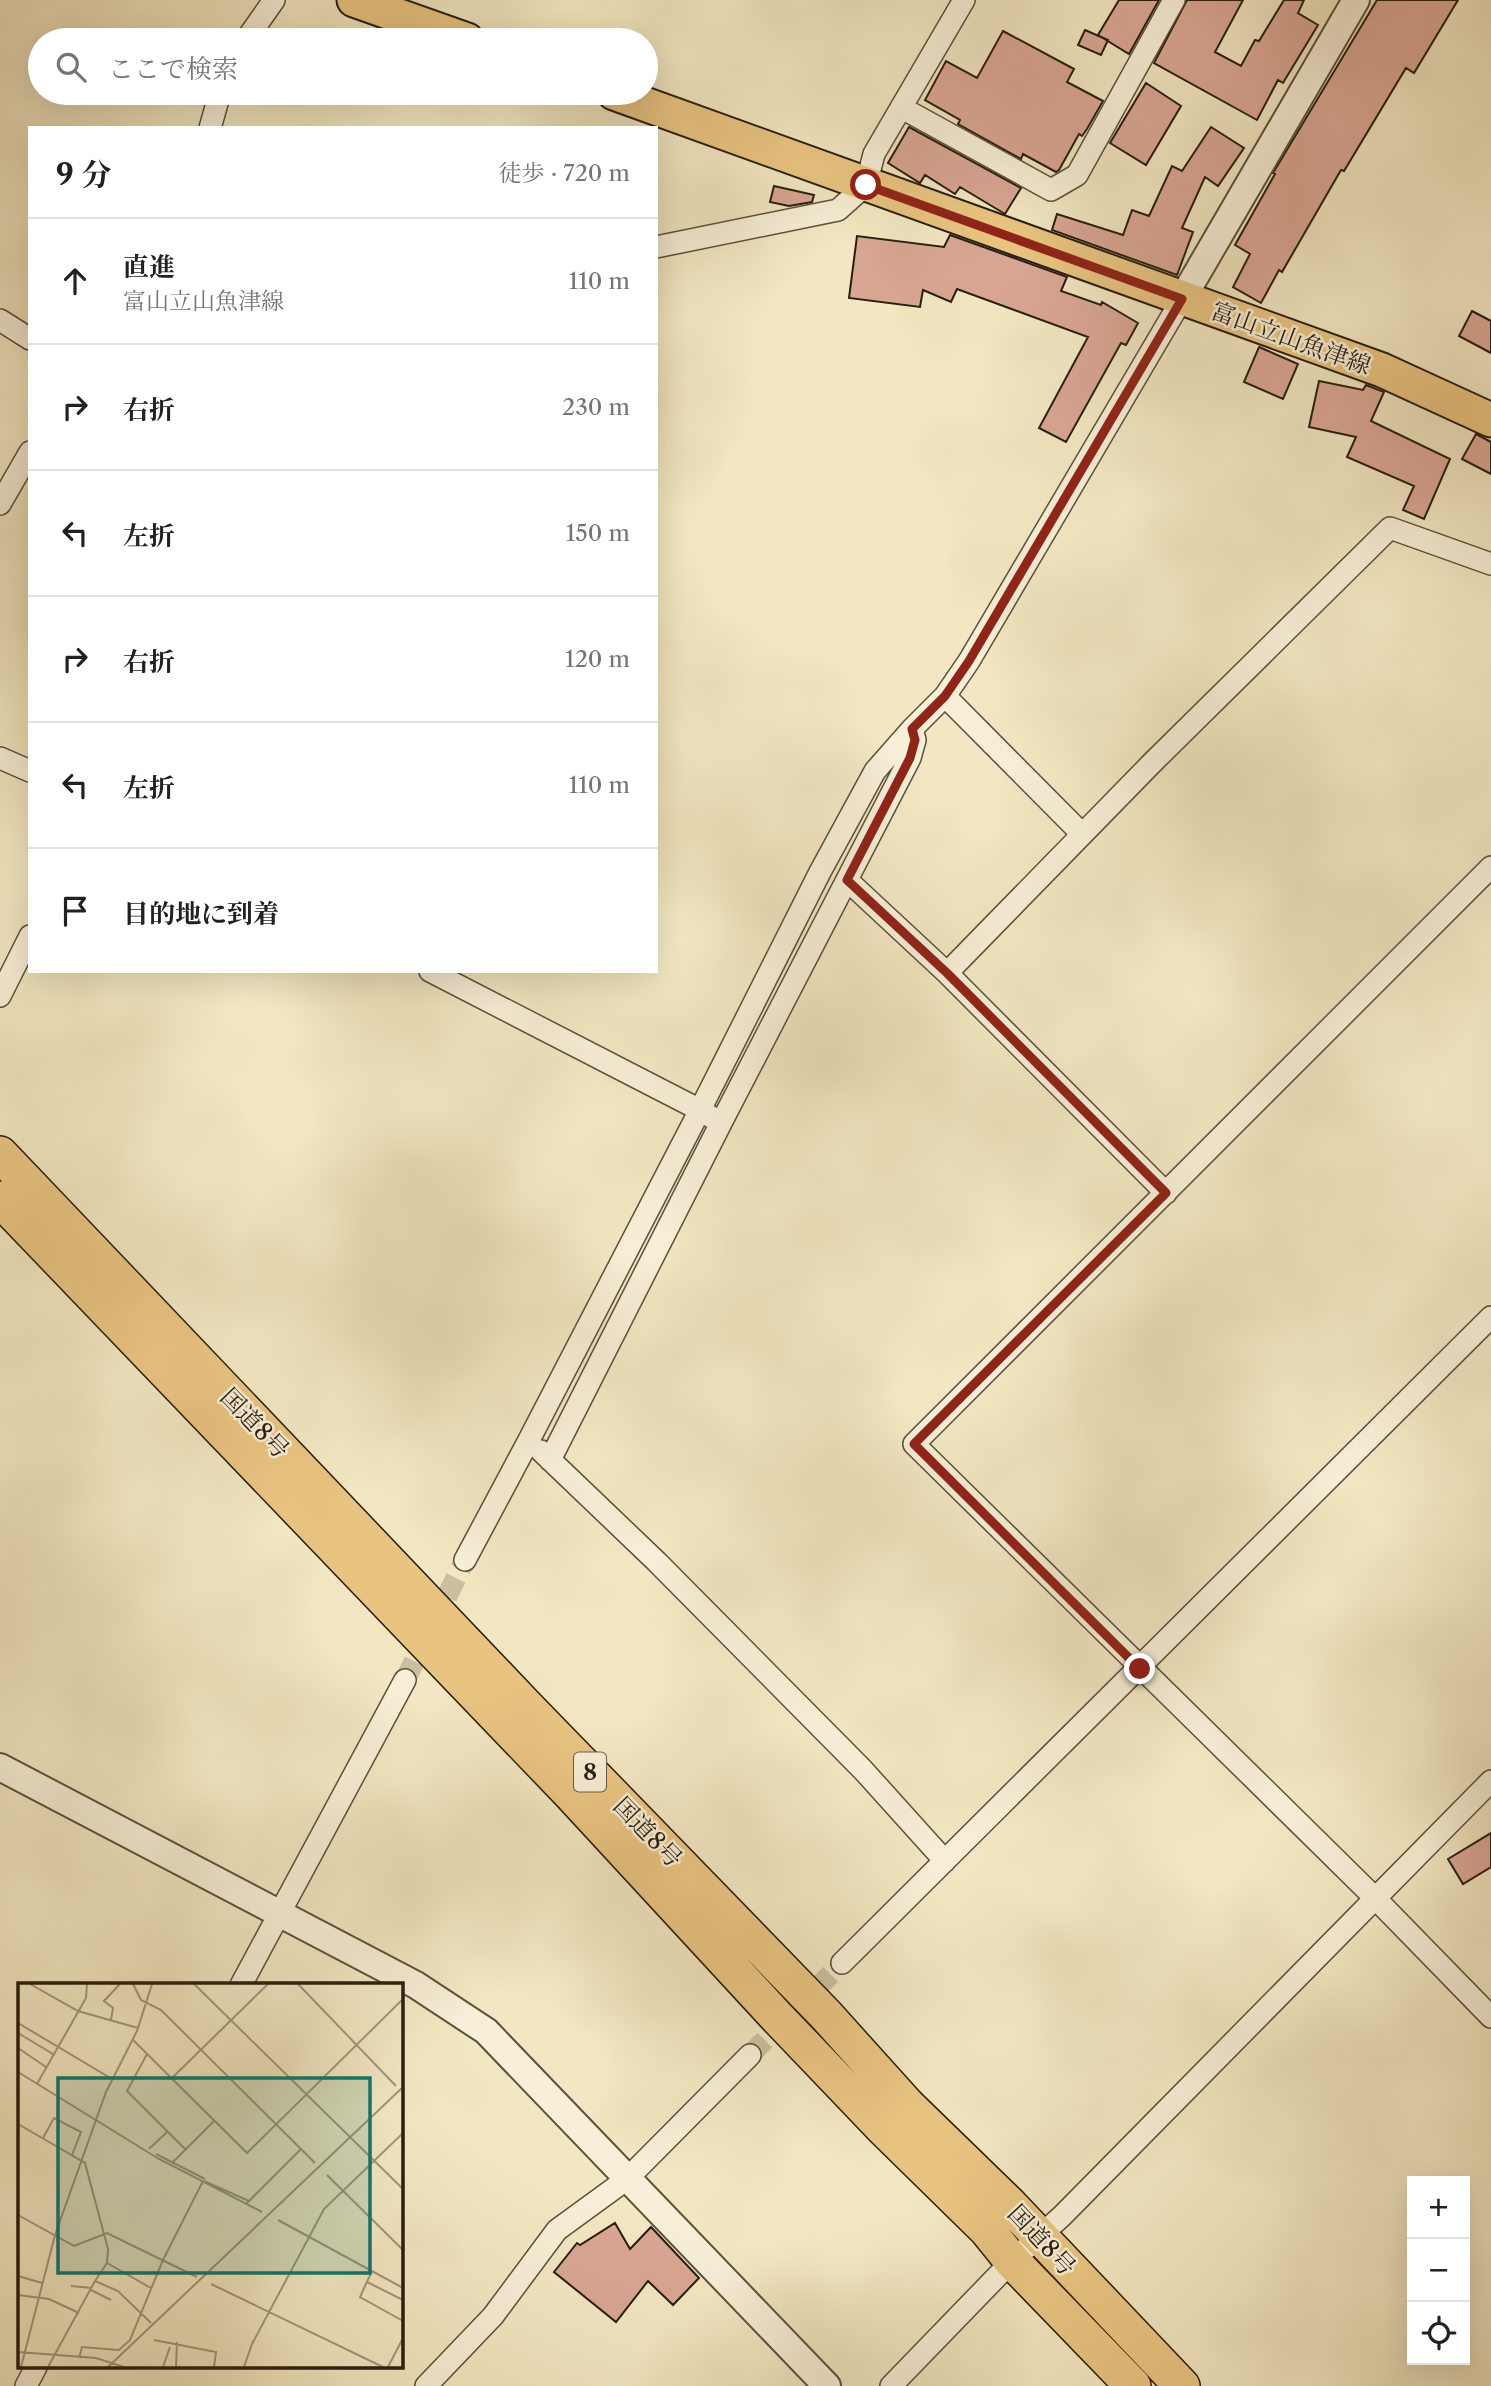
<!DOCTYPE html>
<html lang="ja">
<meta charset="utf-8">
<style>
body{margin:0;font-family:"Libre Caslon Text","Noto Serif JP",serif;background:#f6f6f6;color:#202124}
.controls{position:absolute;right:21px;bottom:21px;display:grid;overflow:hidden;border-radius:0px;box-shadow:0 7px 28px #0002}
.controls button{width:63px;height:63px;display:grid;place-items:center;padding:0;border:0;border-bottom:2px solid #e0e0e0;background:#fff;color:#202124;font:35px sans-serif}
.stop{position:absolute;width:21px;height:21px;margin:-16px;border:5px solid #8f2418;border-radius:50%;background:#fff}
.stop.end{background:#8f2418;border-color:#fff;box-shadow:0 2px 7px #0008}
.list{margin:0;padding:0;list-style:none}
h2{display:flex;justify-content:space-between;align-items:center;height:91px;margin:0;padding:0 28px;font-size:30px}
h2 small{font-size:23px;font-weight:400;color:#757577}
.list li{display:grid;grid-template-columns:46px 1fr auto;gap:21px;align-items:center;box-sizing:border-box;height:126px;padding:0 28px;border-top:2px solid #e0e0e0}
.list b{display:block;font-size:26px;white-space:nowrap}
.list p{margin:0;font-size:23px;white-space:nowrap;color:#757577}
.list em{font-size:23px;font-style:normal;color:#757577}
.icon{flex:none;width:38px;height:38px;fill:none;stroke:currentColor;stroke-width:2;stroke-linecap:round;stroke-linejoin:round}
.map{position:relative;flex:none;width:1491px;height:2386px;overflow:hidden}
.search{position:absolute;background:#fff;box-shadow:0 7px 28px #0002;left:28px;top:28px;width:630px;height:77px;display:flex;align-items:center;gap:18px;box-sizing:border-box;padding:0 24px;border-radius:38px;color:#757577;font-size:26px}
.panel{position:absolute;background:#fff;box-shadow:0 7px 28px #0002;left:28px;top:126px;width:630px;height:847px;border-radius:0px}
.map>svg:first-child{display:block}
.building{fill:#d9a693;stroke:#281d10;stroke-width:2}
.lines{fill:none;stroke-linecap:round;stroke-linejoin:round}
.minor-tunnel{stroke:#cabf9e;stroke-width:21;stroke-dasharray:21 10;stroke-linecap:butt}
.minor-casing{stroke:#5a503c;stroke-width:24}
.tertiary-casing{stroke:#5a503c;stroke-width:30}
.primary-casing{stroke:#281d10;stroke-width:37}
.trunk-casing{stroke:#281d10;stroke-width:38}
.minor{stroke:#f7efd7;stroke-width:21}
.tertiary{stroke:#f7efd7;stroke-width:26}
.primary{stroke:#e9c481;stroke-width:33}
.trunk{stroke:#e9c481;stroke-width:35}
.route{stroke:#8f2418;stroke-width:9}
.labels{text-anchor:middle;dominant-baseline:central;stroke-width:5;stroke-linejoin:round;paint-order:stroke}
.shield{fill:#f7efd7;stroke:#665c4c;stroke-width:2}
.shield-label{font-size:23px;font-weight:bold;fill:#281d10}
.street-label{font-size:24px;fill:#281d10;stroke:#f7efd7}
.inset-road{fill:none;stroke:#a1967b;stroke-width:2}
.view{fill:#0f766e;fill-opacity:0.15;stroke:#0f766e;stroke-width:3.5}
.inset-edge{fill:none;stroke:#281d10;stroke-width:3.5}
</style>
<div class="map">
<svg width="1491" height="2386" viewBox="0 0 1491 2386">
<rect width="100%" height="100%" fill="#f2e7c2"/>
<filter id="stains"><feTurbulence type="fractalNoise" baseFrequency=".00286" numOctaves="4"/><feColorMatrix values="0 0 0 0 .2 0 0 0 0 .09 0 0 0 0 .02 0 0 0 .5 -.17"/></filter>
<radialGradient id="worn" r=".72"><stop offset=".6" stop-color="#630" stop-opacity="0"/><stop offset="1" stop-color="#630" stop-opacity=".3"/></radialGradient>
<path class="building" d="M1119 0H1159L1129 54 1098 35Z
M1187 0H1243L1215 52 1241 66 1255 40 1259 41 1284 0H1304L1298 13 1318 25 1283 83 1278 80 1257 120 1154 63Z
M1377 0H1458L1414 73 1406 68 1344 171 1341 170 1282 272 1279 270 1261 303 1233 287 1250 254 1235 245 1275 174 1273 173Z
M1085 30 1108 40 1101 55 1078 45Z
M1003 31 1074 69 1067 82 1103 101 1087 129 1082 136 1079 134 1059 170 1056 172 1023 154 1021 159 958 124 960 120 925 100 946 61 977 78Z
M1146 83 1181 106 1146 165 1110 143Z
M909 127 1021 188 1005 214 960 187 955 194 925 175 920 183 888 163Z
M1211 127 1244 148 1218 186 1205 177 1182 228 1193 232 1177 275 1052 230 1057 214 1123 235 1132 210 1149 216 1172 166 1182 171Z
M774 186 814 195 812 202 789 206 770 202Z
M950 235 1067 277 1061 291 1101 305 1102 302 1138 323 1126 345 1121 343 1066 442 1039 428 1088 337 957 289 951 302 923 290 920 307 849 298 857 236 944 247Z
M1472 311 1491 321V353L1459 336Z
M1259 347 1298 364 1283 399 1244 382Z
M1319 381 1363 390 1366 385 1384 392 1371 421 1450 459 1424 519 1403 510 1414 486 1347 457 1356 437 1309 427Z
M1476 434 1491 442V474L1462 459Z
M1491 1833V1867L1463 1884 1448 1859Z
M615 2223 630 2249 651 2227 699 2278 673 2305 648 2281 616 2322 554 2272 577 2243 580 2245Z"/>
<g class="lines">
<path class="minor-tunnel" d="M405 1680 465 1560
M750 2055 842 1963"/>
<defs>
<path id="minor" d="M246 40 274 0
M902 108 1051 190 1077 175 1174 0
M210 128 220 93
M656 247 838 210 866 185 874 154 964 0
M0 320 30 339
M0 504 30 452
M945 696 1082 834
M0 758 30 771
M1491 867 914 1444 1375 1898 1491 2017
M847 880 947 973 1166 1193
M430 971 700 1110 721 1123 550 1460
M947 973 1152 763 1390 528 1491 564
M0 996 30 936
M721 1123 910 758 915 740 912 729
M541 1451 657 1562 863 1770 945 1861
M465 1560 529 1440 700 1110 820 872 875 771 912 729 945 696 969 661 1182 299
M842 1963 1491 1317
M241 1985 405 1680
M26 2386 36 2367
M426 2386 493 2316 557 2230 627 2179 750 2055
M891 2386 1012 2261 1062 2216 1491 1781"/>
<path id="tertiary" d="M1182 299 1356 0
M0 1767 416 1985 486 2031 827 2386"/>
<path id="primary" d="M354 0 467 40
M614 93 1382 370 1491 420"/>
<path id="trunk" d="M0 1154 525 1705 826 2015 907 2105 1010 2205 1182 2386
M0 1199 571 1794 775 2015 882 2127 987 2230 1012 2261 1133 2386"/>
</defs>
<use href="#minor" class="minor-casing"/>
<use href="#tertiary" class="tertiary-casing"/>
<use href="#primary" class="primary-casing"/>
<use href="#trunk" class="trunk-casing"/>
<use href="#minor" class="minor"/>
<use href="#tertiary" class="tertiary"/>
<use href="#primary" class="primary"/>
<use href="#trunk" class="trunk"/>
</g>
<g class="lines">
<path class="route" d="M866 185 1182 299 969 661 945 696 912 729 915 740 910 758 847 880 947 973 1166 1193 914 1444 1140 1669"/>
</g>
<g class="labels">
<rect class="shield" x="574" y="1752.5" width="32" height="39" rx="5"/>
<g class="shield-label">
<text x="590" y="1772">8</text>
</g>
<g class="street-label">
<text transform="translate(1291 338) rotate(20)">富山立山魚津線</text>
<text transform="translate(255 1423) rotate(46)">国道8号</text>
<text transform="translate(648 1832) rotate(46)">国道8号</text>
<text transform="translate(1042 2240) rotate(47)">国道8号</text>
</g>
</g>
<g transform="translate(18 1983)">
<rect width="385" height="385" fill="#f2e7c2"/>
<path class="inset-road" d="M12 1 60 28 120 45M115 1 123 17 143 27 297 180M176 1 385 206M280 1 378 103M93 37 95 25 86 18 102 1M0 40 94 96M0 50 35 71M115 57 229 170 385 16M0 65 28 84M129 71 109 108 167 166M0 89 141 176 244 229M154 95 250 1M19 101 68 15 69 1M0 141 67 180 90 266 89 280 77 298M25 155 36 135 63 149 54 172M131 166 149 149M138 171 187 196M155 179 196 138M309 192 385 267M186 198 231 218M228 221 283 166M0 232 56 263 89 250 179 294M260 237 385 305M89 280 133 305M354 288 342 314 385 338M0 293 24 300M349 299 385 317M193 301 365 384M53 303 74 305M73 307 93 317M0 312 31 316 61 330M136 357 198 369 196 384M0 369 78 375 106 384M61 375 64 364 101 367 112 357 145 277 185 198M3 384 37 252 88 109 119 48 134 1M30 384 77 298 100 308 133 340M90 384 385 104M145 384 152 364M158 384 159 359M226 384 234 361 306 226 385 150M370 384 385 355"/>
<path class="view" d="M40 95H352V290H40Z"/>
<rect width="385" height="385" class="inset-edge"/>
</g>
<rect width="100%" height="100%" filter="url(#stains)"/>
<rect width="100%" height="100%" fill="url(#worn)"/>
</svg>
<div class="controls">
<button>+</button>
<button>−</button>
<button><svg class="icon" aria-label="locate" viewBox="0 0 24 24"><circle cx="12" cy="12" r="6"/><path d="M12 2v4M12 18v4M2 12h4M18 12h4"/></svg></button>
</div>
<div class="stop" style="left:866px;top:185px"></div>
<div class="stop end" style="left:1140px;top:1669px"></div>
<div class="search"><svg class="icon" aria-label="search" viewBox="0 0 24 24"><circle cx="10" cy="10" r="6"/><path d="M15 15l6 6"/></svg>ここで検索</div>
<section class="panel">
<h2>9 分<small>徒歩 · 720 m</small></h2>
<ul class="list">
<li><svg class="icon" aria-label="ahead" viewBox="0 0 24 24"><path d="M12 20V5M6 11l6-6 6 6"/></svg><div><b>直進</b><p>富山立山魚津線</p></div><em>110 m</em></li>
<li><svg class="icon" aria-label="right" viewBox="0 0 24 24"><path d="M7 20v-9h11M14 6l5 5-5 5"/></svg><div><b>右折</b></div><em>230 m</em></li>
<li><svg class="icon" aria-label="left" viewBox="0 0 24 24"><path d="M17 20v-9H6M10 6l-5 5 5 5"/></svg><div><b>左折</b></div><em>150 m</em></li>
<li><svg class="icon" aria-label="right" viewBox="0 0 24 24"><path d="M7 20v-9h11M14 6l5 5-5 5"/></svg><div><b>右折</b></div><em>120 m</em></li>
<li><svg class="icon" aria-label="left" viewBox="0 0 24 24"><path d="M17 20v-9H6M10 6l-5 5 5 5"/></svg><div><b>左折</b></div><em>110 m</em></li>
<li><svg class="icon" aria-label="arrive" viewBox="0 0 24 24"><path d="M6 21V4h12l-3 4 3 4H6"/></svg><div><b>目的地に到着</b></div></li>
</ul>
</section>
</div>
